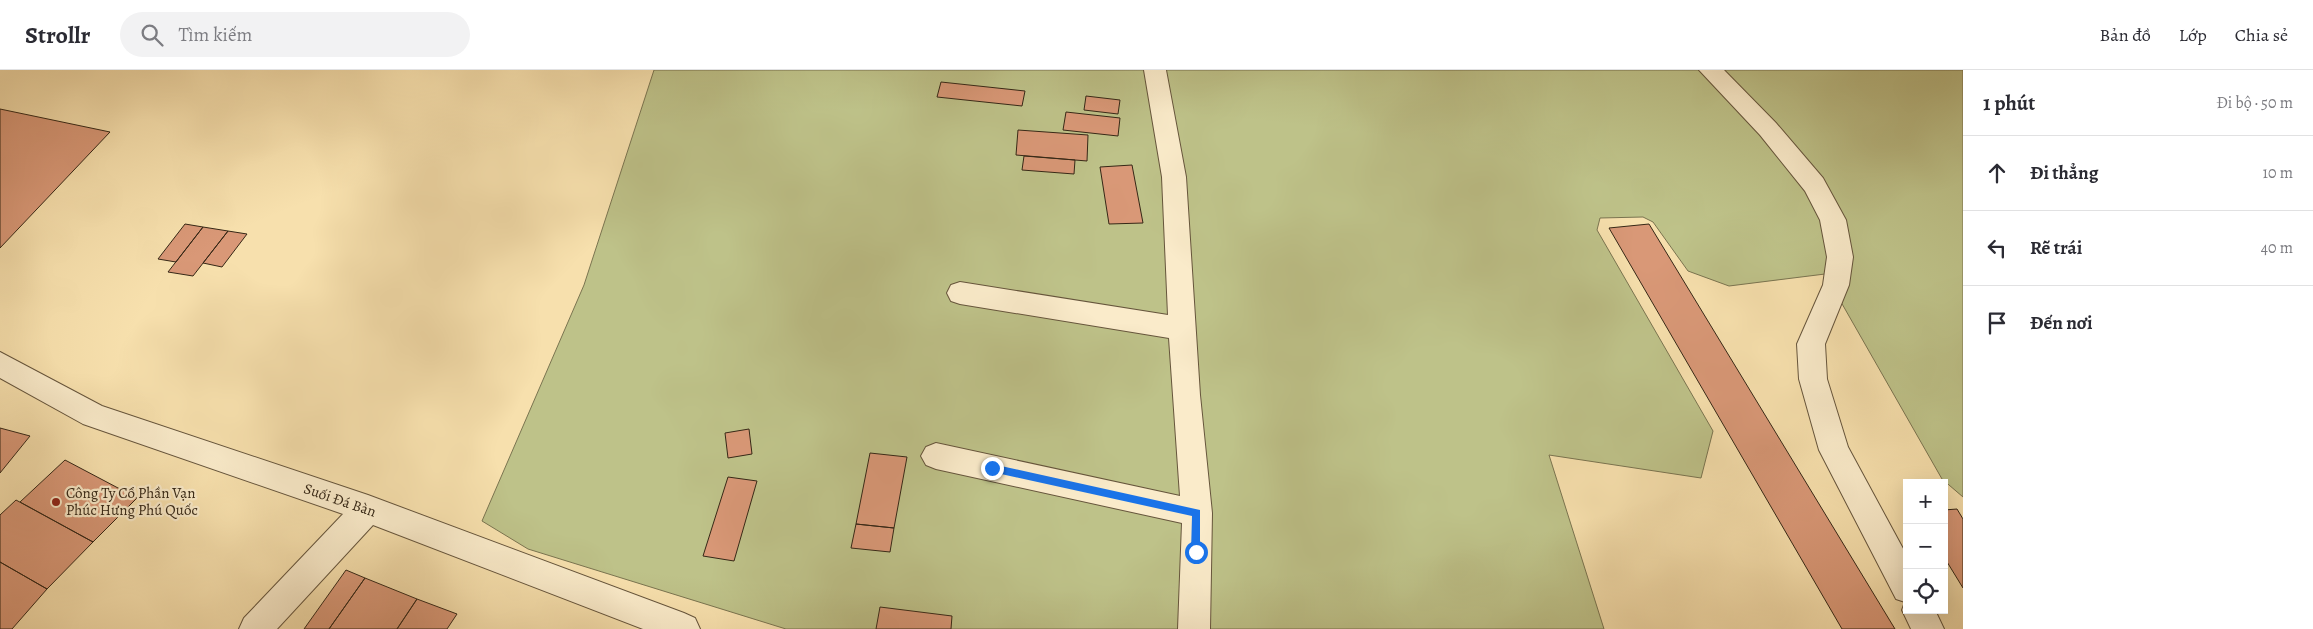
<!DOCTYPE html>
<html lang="vi">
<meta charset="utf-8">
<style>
body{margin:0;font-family:Alegreya,serif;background:#f2f2f3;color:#2b2b33}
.controls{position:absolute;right:15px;bottom:15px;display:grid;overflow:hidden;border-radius:0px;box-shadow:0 5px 20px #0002}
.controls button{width:45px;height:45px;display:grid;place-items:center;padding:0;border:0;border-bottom:1px solid #e1e1e2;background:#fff;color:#2b2b33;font:25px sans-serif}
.stop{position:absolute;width:15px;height:15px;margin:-11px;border:4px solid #1a73e8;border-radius:50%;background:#fff}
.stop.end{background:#1a73e8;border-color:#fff;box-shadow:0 1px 5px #0008}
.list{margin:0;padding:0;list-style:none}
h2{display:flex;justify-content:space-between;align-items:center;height:65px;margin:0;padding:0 20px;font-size:21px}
h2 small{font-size:16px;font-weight:400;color:#7c7c81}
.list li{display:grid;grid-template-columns:32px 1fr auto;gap:15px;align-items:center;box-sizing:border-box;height:75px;padding:0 20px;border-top:1px solid #e1e1e2}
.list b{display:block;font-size:19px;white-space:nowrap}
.list em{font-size:16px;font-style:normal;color:#7c7c81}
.icon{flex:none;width:28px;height:28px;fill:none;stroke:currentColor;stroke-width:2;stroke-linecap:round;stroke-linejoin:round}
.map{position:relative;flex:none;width:1963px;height:559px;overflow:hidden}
header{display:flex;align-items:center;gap:30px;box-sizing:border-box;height:70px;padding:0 25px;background:#fff;border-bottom:1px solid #e1e1e2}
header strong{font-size:24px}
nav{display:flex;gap:28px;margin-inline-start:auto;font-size:18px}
.search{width:350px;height:45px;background:#f2f2f3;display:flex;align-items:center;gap:12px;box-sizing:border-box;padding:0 18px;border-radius:28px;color:#7c7c81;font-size:19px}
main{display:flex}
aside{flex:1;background:#fff}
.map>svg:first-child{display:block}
.green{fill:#bec289;stroke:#7a7450}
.building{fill:#d99877;stroke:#352716}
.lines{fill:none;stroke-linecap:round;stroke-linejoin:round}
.minor-casing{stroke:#66553c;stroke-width:2}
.minor{fill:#faebca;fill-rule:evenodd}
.route{fill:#1a73e8}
.poi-dot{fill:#8f2418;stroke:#faebca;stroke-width:2}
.labels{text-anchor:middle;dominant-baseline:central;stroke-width:4.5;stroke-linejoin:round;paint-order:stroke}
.poi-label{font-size:15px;fill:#352716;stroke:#faebca;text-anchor:start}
.street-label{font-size:15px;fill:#352716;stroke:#faebca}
</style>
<header>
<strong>Strollr</strong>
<div class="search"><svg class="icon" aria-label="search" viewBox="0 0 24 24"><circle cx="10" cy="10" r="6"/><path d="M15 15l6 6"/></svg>Tìm kiếm</div>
<nav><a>Bản đồ</a><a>Lớp</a><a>Chia sẻ</a></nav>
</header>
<main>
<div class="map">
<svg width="1963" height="559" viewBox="0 0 1963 559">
<rect width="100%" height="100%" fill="#f7e0ad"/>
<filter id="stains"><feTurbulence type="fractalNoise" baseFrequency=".004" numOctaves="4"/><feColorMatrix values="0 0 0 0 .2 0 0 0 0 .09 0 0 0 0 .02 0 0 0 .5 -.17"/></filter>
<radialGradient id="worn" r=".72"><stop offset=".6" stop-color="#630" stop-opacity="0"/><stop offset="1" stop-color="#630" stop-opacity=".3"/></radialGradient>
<path class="green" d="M654 0H1963V427L1942 409 1825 204 1729 216 1688 201 1653 152 1643 147 1600 148 1597 160 1713 361 1701 408 1549 385 1604 559H786L528 479 482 451 584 215Z"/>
<path class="building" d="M941 12 1025 21 1022 36 937 27Z
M1086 26 1120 30 1118 44 1084 40Z
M0 39 110 62 0 178Z
M1066 42 1120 48 1118 66 1063 60Z
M1018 60 1088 65 1087 91 1016 85Z
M1024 86 1075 90 1074 104 1022 100Z
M1132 95 1143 153 1109 154 1100 97Z
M185 154 203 157 176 192 158 189Z
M1649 154 1895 559H1842L1609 158Z
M203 157 228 161 193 206 168 202Z
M228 161 247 164 222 197 203 193Z
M0 358 30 366 0 403Z
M749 359 752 384 728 388 725 363Z
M870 383 907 387 894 458 856 454Z
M65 390 137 428 93 472 20 432Z
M728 407 757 411 734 491 703 486Z
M16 430 93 472 47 519 0 492V445Z
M1957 439 1963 449V518L1944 487V440Z
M856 454 894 458 890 482 851 478Z
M0 492 47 519 12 559H0Z
M346 500 365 508 329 559H304Z
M365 508 417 529 397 559H329Z
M417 529 457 544 447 559H397Z
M880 537 952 546 951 559H876Z"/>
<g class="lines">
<defs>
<path id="minor" d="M1144 0H1166L1186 107 1200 325 1212 443 1210 559H1178L1182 453 936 399 926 395 921 386 926 377 936 373 1180 426 1169 268 960 234 951 231 947 223 951 215 960 212 1168 245 1162 107Z
M1699 0H1724L1776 53 1823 108 1846 150 1853 187 1849 215 1825 274 1827 309 1848 377 1907 486V540H1935L1944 559H1911L1902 540 1905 532 1896 529 1819 380 1799 309 1797 274 1823 215 1827 187 1820 150 1805 121 1760 65Z
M0 282 102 336 368 425 684 543 695 548 700 559H643L373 455 277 559H239L244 548 343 444 83 354 0 308Z"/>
</defs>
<use href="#minor" class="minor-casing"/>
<use href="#minor" class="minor"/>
</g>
<path class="route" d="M992 394 1200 440V482L1196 486 1191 482 1192 446 992 402 988 398Z"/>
<circle class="poi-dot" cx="56" cy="432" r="5"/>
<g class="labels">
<g class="poi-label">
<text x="66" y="423">Công Ty Cổ Phần Vạn<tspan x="66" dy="17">Phúc Hưng Phú Quốc</tspan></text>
</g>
<g class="street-label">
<text transform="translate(340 430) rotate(19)">Suối Đá Bàn</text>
</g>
</g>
<rect width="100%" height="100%" filter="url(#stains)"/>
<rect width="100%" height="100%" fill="url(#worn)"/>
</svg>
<div class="controls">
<button>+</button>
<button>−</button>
<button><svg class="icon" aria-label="locate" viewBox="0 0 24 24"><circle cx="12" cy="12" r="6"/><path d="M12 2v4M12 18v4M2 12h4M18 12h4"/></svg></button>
</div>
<div class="stop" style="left:1196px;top:482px"></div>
<div class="stop end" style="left:992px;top:398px"></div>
</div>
<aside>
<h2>1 phút<small>Đi bộ · 50 m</small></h2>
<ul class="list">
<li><svg class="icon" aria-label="ahead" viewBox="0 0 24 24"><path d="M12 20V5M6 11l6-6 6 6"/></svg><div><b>Đi thẳng</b></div><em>10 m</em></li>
<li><svg class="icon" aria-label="left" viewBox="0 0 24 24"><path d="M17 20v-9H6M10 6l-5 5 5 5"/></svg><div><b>Rẽ trái</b></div><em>40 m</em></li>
<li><svg class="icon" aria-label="arrive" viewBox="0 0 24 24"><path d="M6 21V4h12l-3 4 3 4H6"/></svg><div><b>Đến nơi</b></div></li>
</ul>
</aside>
</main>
